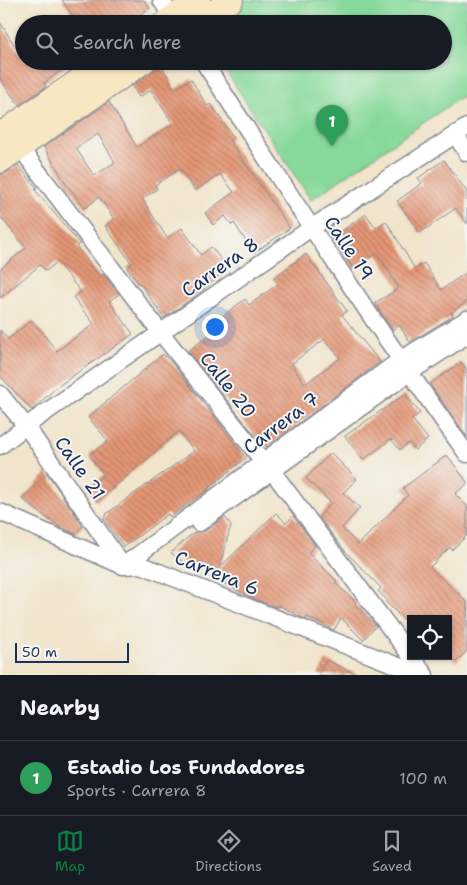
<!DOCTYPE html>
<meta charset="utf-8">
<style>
body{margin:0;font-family:"Shantell Sans",sans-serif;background:#20242c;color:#f1f3f6}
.controls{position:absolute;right:15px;bottom:15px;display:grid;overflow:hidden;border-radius:0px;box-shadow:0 1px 4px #0004}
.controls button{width:45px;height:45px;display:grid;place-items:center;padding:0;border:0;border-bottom:1px solid #363941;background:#171b24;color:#f1f3f6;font:25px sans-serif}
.scale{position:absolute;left:15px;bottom:12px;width:114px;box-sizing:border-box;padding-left:5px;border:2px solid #1b2f5e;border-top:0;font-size:14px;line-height:18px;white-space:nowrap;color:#1b2f5e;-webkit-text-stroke:4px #f6f6f2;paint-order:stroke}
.you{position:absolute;left:214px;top:326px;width:18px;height:18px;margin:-12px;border:4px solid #fff;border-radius:50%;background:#1a73e8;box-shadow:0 0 0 8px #1a73e833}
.badge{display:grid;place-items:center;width:32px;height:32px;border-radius:50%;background:#0b8043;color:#fff;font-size:16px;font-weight:700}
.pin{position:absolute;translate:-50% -41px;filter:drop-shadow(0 1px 2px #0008)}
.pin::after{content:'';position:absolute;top:26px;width:18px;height:15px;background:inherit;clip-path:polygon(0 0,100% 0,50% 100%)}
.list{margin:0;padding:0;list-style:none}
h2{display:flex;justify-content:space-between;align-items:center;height:65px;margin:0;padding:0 20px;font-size:21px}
h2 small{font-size:16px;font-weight:400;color:#9ea1a6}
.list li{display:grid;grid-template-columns:32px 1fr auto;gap:15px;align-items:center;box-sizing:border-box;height:75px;padding:0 20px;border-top:1px solid #363941}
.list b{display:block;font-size:19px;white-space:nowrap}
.list p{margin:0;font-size:16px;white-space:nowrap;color:#9ea1a6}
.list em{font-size:16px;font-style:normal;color:#9ea1a6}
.icon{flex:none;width:28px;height:28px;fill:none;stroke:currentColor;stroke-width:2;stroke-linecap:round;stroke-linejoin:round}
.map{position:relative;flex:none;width:467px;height:675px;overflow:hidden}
.search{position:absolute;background:#171b24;box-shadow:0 1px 4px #0004;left:15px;right:15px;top:15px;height:55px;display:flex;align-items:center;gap:12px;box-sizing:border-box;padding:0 18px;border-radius:28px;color:#9ea1a6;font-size:19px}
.sheet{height:140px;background:#171b24}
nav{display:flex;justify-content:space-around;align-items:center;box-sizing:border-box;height:70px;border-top:1px solid #363941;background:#171b24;font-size:14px;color:#9ea1a6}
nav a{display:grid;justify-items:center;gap:2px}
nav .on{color:#0b8043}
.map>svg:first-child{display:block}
.green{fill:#86d99a;stroke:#50847c}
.building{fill:url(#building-back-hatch);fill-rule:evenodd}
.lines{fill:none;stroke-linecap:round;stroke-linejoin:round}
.street-casing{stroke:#868a94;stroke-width:19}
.secondary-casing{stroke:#868a94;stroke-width:26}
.street{stroke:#fff;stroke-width:16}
.secondary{stroke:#f7e8c3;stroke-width:24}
.labels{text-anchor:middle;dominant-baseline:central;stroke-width:4;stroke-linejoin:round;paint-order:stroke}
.street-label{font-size:19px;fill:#1b2f5e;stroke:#f6f6f2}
</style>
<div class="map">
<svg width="467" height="675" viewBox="0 0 467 675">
<defs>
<pattern id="building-back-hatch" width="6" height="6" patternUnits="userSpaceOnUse" patternTransform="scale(1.25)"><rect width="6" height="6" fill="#e49675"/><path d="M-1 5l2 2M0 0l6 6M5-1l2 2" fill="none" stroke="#b87b63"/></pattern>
</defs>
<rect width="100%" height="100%" fill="#f6f6f2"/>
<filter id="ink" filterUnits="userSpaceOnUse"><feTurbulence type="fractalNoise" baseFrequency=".02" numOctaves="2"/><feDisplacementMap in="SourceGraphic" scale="10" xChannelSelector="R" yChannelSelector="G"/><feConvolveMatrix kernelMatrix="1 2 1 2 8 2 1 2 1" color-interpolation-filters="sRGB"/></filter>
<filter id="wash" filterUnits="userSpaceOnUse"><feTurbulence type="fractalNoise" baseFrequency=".0096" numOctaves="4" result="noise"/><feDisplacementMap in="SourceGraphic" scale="20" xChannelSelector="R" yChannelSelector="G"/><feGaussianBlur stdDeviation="1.12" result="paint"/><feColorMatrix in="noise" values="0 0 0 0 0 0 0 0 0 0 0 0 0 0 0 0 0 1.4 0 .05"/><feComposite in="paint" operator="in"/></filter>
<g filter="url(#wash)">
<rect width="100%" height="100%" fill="#f0e4cb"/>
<path class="green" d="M243 0H467V93L311 200 219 61H443V24H209Z"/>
<g id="blocks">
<path class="building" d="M62 0H144L150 8 126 24H79Z
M0 22 24 61H73L44 83 46 87 19 105 0 79Z
M161 64 175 89 191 79 207 106 211 104 233 137 229 140 290 228 254 253 234 223 232 225 225 216 213 225 205 213 234 192 220 174 195 191 180 169 155 185 157 189 142 199 167 238 182 228 201 255 211 247 228 268 200 293 164 318 140 283 139 284 127 268 132 264 105 226 114 219 99 197 85 208 66 184 44 147 109 102 137 147 173 124 151 90 139 97 132 86ZM98 134 115 162 94 176 76 148Z
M444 160 467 192V224L456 208 420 233 397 201 422 183 418 178Z
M18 165 37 188 35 190 80 244 76 246 100 277 103 274 119 294 109 301 133 334 57 387 32 410 0 376V330L8 339 32 320 57 351 94 324 73 297 81 292 57 262 46 271 40 265 0 298V269L26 248 0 216V175L8 172Z
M366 214 376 228 386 221 415 269 424 263 441 290 467 272V301L451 313 453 316 410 342 399 325 392 330 375 303 399 288 377 253 354 269 332 238Z
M306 254 347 311 342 315 380 362 267 447 249 428 188 351 220 326 216 321 245 299 249 305 278 284 273 278ZM325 339 340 358 305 384 291 364Z
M163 354 172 363 246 458 208 488 209 489 170 517 168 514 124 547 103 518 107 515 106 514 194 451 179 431 97 502 87 487 104 475 89 455 108 441 88 417Z
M461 362 467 370V437L430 384Z
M405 394 420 413 412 419 428 439 415 450 409 443 400 450 391 439 363 460 345 436Z
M331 453 357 479 343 493 360 508 342 528 358 545 408 495 403 488 447 455 467 482V484L455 494 467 506V535L452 550 450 547 430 567 467 602V651L456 662 448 654V619H403L386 602 387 600 378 591 381 588 345 551 319 517 331 503 306 478Z
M47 473 83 526 75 534 58 526 22 499Z
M276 513 286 523 293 516 315 545 308 553 337 581 335 583 356 602 355 604 376 626 363 640 341 618 334 630 307 617 306 619 303 618 278 605 276 607 261 602 223 583 224 581 202 561 192 568 171 553 187 538 196 532 205 531 225 517 231 525 219 568Z
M326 660 358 675H318Z"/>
</g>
</g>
<g filter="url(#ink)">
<use href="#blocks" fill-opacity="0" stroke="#868a94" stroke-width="1"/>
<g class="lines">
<defs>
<path id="street" d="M161 0 177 24
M203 61C289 194 375 326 467 454
M455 134 467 153
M15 141 161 333 263 461 272 471 425 675
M0 394 26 426 123 566 400 360 467 319
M0 446 26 426 311 228 467 127
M0 512 123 566 141 565 421 675
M199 523 409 373 467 335"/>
<path id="secondary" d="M164 24 198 0
M198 24 231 0
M0 135 108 61
M0 161 144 61"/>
</defs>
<use href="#street" class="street-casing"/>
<use href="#secondary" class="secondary-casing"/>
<use href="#street" class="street"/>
<use href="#secondary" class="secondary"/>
</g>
</g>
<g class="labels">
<g class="street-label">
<text transform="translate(349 248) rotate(56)">Calle 19</text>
<text transform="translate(220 267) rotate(-35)">Carrera 8</text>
<text transform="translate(228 385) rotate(52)">Calle 20</text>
<text transform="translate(281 423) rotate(-37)">Carrera 7</text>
<text transform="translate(80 468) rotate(55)">Calle 21</text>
<text transform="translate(217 573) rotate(22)">Carrera 6</text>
</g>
</g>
</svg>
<div class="controls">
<button><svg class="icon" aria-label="locate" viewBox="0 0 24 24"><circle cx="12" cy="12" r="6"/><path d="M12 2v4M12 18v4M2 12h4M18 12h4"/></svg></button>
</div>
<div class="scale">50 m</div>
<div class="you"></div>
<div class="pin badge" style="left:332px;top:146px;background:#2e9e5b">1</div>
<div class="search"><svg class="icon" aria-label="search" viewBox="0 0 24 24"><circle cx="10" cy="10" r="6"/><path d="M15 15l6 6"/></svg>Search here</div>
</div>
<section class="sheet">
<h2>Nearby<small></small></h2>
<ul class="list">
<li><span class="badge" style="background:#2e9e5b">1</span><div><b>Estadio Los Fundadores</b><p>Sports · Carrera 8</p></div><em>100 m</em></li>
</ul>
</section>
<nav>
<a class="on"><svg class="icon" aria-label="map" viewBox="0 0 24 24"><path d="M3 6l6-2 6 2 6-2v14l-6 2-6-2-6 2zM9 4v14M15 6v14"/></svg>Map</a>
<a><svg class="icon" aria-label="directions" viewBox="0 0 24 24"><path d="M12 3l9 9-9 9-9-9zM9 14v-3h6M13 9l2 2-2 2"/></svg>Directions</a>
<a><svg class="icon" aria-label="saved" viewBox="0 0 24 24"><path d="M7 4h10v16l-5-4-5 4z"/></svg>Saved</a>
</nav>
